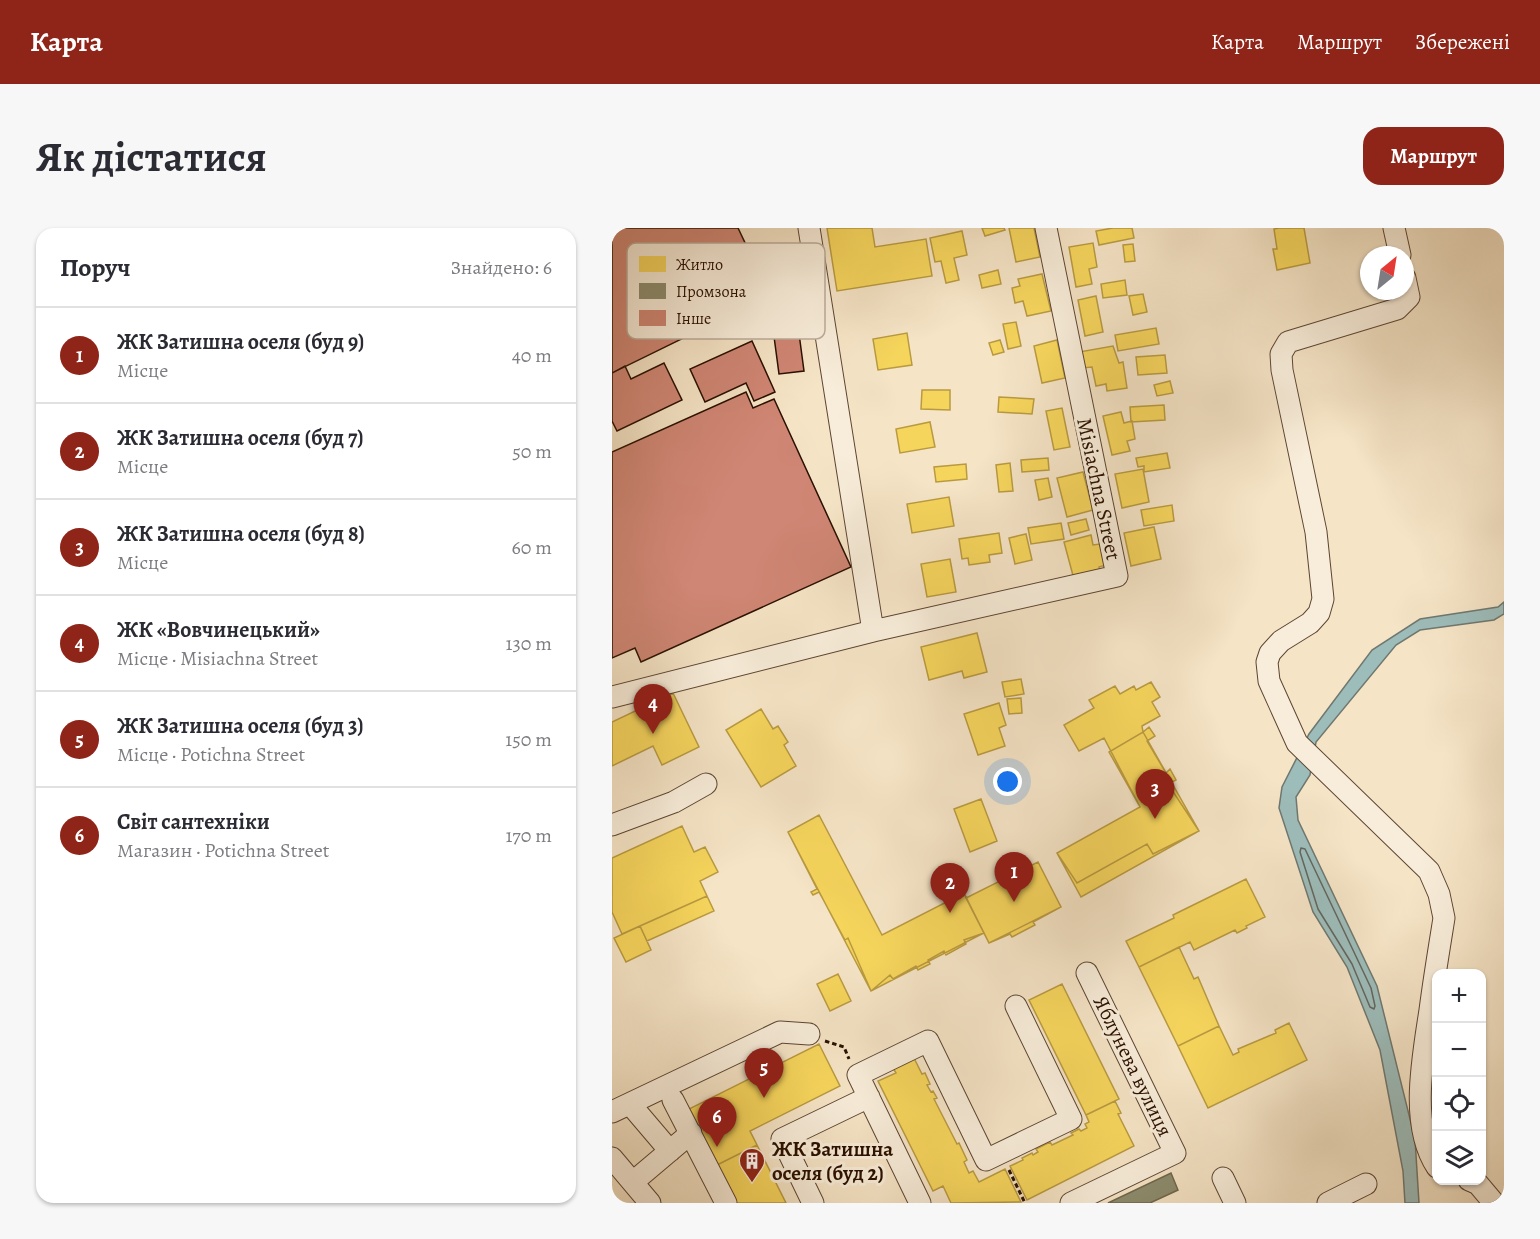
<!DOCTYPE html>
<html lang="uk">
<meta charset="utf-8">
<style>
body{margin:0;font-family:Alegreya,serif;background:#f7f7f7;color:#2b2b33}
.controls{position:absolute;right:18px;bottom:18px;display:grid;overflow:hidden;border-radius:12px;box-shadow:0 2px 4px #0004}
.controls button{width:54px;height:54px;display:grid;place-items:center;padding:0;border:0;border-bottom:2px solid #e1e1e2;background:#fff;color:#2b2b33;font:30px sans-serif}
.compass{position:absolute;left:748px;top:18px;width:54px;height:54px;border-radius:50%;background:#fff;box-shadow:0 2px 4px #0004;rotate:30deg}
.you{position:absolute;left:396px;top:554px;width:21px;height:21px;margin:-15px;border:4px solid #fff;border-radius:50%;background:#1a73e8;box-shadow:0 0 0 9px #1a73e833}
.badge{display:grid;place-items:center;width:39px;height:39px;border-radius:50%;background:#8f2418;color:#fff;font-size:20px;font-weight:700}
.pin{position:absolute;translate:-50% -50px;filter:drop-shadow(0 2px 3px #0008)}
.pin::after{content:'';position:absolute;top:32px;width:21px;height:18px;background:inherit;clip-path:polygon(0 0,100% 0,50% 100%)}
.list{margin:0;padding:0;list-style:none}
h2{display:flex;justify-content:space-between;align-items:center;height:78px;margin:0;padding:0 24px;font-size:26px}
h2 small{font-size:20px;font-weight:400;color:#7c7c81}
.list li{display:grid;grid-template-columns:39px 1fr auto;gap:18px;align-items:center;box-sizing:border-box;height:96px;padding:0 24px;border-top:2px solid #e1e1e2}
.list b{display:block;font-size:22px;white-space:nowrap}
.list p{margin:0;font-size:20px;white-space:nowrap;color:#7c7c81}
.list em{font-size:20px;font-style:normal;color:#7c7c81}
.icon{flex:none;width:33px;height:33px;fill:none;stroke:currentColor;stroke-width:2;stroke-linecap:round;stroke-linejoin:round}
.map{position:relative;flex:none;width:892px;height:975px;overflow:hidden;border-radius:18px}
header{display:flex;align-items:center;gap:36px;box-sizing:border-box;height:84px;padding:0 30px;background:#8f2418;color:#fff}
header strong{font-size:28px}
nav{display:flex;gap:33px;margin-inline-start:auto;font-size:21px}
.intro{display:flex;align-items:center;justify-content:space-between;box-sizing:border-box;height:144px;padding:0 36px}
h1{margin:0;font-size:42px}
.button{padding:15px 27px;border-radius:18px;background:#8f2418;color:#fff;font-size:21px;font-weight:700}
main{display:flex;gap:36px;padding:0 36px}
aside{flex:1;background:#fff;border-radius:18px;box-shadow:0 2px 4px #0004}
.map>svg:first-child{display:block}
.water{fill:#9dbdbb;stroke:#6f7870;stroke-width:1.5}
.homes{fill:#f6d55c;stroke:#b99a40;stroke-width:1.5}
.industry{fill:#8c8c6e;stroke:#6f674d;stroke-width:1.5}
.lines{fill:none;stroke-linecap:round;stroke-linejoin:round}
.shore{stroke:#64665e;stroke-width:1.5}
.building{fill:#cf8674;stroke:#2a1000;stroke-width:1.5}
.minor-casing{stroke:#5d4532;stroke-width:23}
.path{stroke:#2a1000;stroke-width:3;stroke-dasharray:4.5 3;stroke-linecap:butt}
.minor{stroke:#f8edda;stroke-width:21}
.labels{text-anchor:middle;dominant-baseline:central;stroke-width:6;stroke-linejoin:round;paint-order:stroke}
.street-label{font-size:21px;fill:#2a1000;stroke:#f8edda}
.poi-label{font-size:21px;font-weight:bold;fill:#2a1000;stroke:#f8edda;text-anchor:start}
.key{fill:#f8edda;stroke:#baab99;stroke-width:1.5}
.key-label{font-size:16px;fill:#2a1000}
</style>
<header>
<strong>Карта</strong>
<nav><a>Карта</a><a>Маршрут</a><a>Збережені</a></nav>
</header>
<div class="intro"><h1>Як дістатися</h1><a class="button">Маршрут</a></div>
<main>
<aside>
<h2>Поруч<small>Знайдено: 6</small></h2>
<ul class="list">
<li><span class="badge">1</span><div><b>ЖК Затишна оселя (буд 9)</b><p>Місце</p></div><em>40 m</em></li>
<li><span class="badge">2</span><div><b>ЖК Затишна оселя (буд 7)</b><p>Місце</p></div><em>50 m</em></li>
<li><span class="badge">3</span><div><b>ЖК Затишна оселя (буд 8)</b><p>Місце</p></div><em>60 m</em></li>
<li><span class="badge">4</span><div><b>ЖК «Вовчинецький»</b><p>Місце · Misiachna Street</p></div><em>130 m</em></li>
<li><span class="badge">5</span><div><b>ЖК Затишна оселя (буд 3)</b><p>Місце · Potichna Street</p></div><em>150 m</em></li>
<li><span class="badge">6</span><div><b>Світ сантехніки</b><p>Магазин · Potichna Street</p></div><em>170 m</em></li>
</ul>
</aside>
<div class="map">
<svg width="892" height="975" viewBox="0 0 892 975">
<rect width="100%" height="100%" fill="#f5e4c6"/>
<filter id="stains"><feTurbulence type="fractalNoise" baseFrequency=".00333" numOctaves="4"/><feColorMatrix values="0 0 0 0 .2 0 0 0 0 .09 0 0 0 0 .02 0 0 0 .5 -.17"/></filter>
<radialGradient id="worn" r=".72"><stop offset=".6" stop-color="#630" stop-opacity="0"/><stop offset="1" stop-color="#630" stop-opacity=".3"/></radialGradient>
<path class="water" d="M892 374V386L882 392 808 402 784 417 704 514 698 547 684 569 686 592 765 758 803 911 807 975H793L791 943 768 822 735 739 701 684 667 580 670 559 697 506 760 422 808 391 886 379Z"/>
<path class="homes" d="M215 0H260L263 19 314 11 320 48 225 63Z
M370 0H392L393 2 373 8Z
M397 0H422L428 29 404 34Z
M501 0H520L522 10 487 17 484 3Z
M667 0H692L698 35 665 42 661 21H665L662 1Z
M350 3 355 27 342 30 347 52 334 55 329 33 323 34 318 10Z
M481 15 485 39 477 41 480 56 464 59 457 19Z
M521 16 523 33 513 34 511 17Z
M386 42 389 56 370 60 367 47Z
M430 46 439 83 415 88 411 73 403 75 400 60 408 58 406 51Z
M513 52 515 67 491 70 489 56Z
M531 66 535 84 521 87 517 68Z
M484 68 491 104 473 108 466 72Z
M404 94 409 118 396 121 391 96Z
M544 100 547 116 506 123 503 107Z
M295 105 300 137 266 142 261 111Z
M388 112 392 124 381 127 377 115Z
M445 112 453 150 430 155 422 118Z
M501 118 507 135 511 134 515 160 495 163 494 156 484 158 480 139 470 140 467 124Z
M553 127 555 145 526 147 524 129Z
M558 153 561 165 545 168 542 157Z
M310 162H338V182L309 181Z
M387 169 422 171 420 186 386 184Z
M552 177 553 192 519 194 518 179Z
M450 180 458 219 442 222 434 183Z
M509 184 512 195 520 193 523 211 515 213 518 223 500 227 491 188Z
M318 194 323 219 288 225 284 201Z
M555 225 558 240 532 244V238L526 239 524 230Z
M436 230 437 242 410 244 409 232Z
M398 235 401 263 387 264 384 237Z
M354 236 355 251 324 254 322 239Z
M531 241 537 274 510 280 503 246Z
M471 244 481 282 455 289 445 250Z
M436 250 440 269 427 272 423 252Z
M337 269 342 298 300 305 295 276Z
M560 277 562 293 532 298 529 282Z
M474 291 477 302 459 307 456 295Z
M449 295 452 311 419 316 416 300Z
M542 299 549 331 519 338 512 305Z
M387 305 390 325 377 327 378 334 357 337 356 330 350 331 347 311Z
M414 306 420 332 403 336 397 310Z
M479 307 481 317 488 316 494 337 487 339 489 348 463 355 452 314Z
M338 331 344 364 315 369 309 336Z
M365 405 375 444 352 450 350 443 317 452 309 419Z
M409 451 412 466 393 469 390 454Z
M539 454 548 469 540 474 548 488 530 498 531 504 537 499 543 508 535 513 554 545 558 541 564 552 556 556 587 603 541 626 535 616 465 655 445 625 528 579 492 510 467 523 452 497 482 480 477 472 503 458 508 466 522 458 524 462Z
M61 465 87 519 50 537 41 518 0 538V494Z
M409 470 410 485 397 486 395 471Z
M387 475 394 497 387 500 393 518 366 527 352 486Z
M149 481 161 501 166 498 176 514 172 517 184 538 149 559 114 502Z
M531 504 587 603 469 669 445 625 528 579 497 524Z
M369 571 385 613 358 624 342 581Z
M207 587 270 707 352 665 354 670 426 634 449 679 421 694 423 697 400 709 398 706 377 715 372 705 352 712 354 716 334 727 332 723 316 732 318 736 306 742 304 738 281 751 278 747 259 763 236 710 233 712 207 664 201 667 199 664 205 661 176 604Z
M207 587 270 707 352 665 372 705 259 763 176 604Z
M70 598 82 624 93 619 106 644 88 653 95 668 10 706 0 684V630Z
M426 634 449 679 377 715 354 670Z
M634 651 653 689 634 698 635 700 625 705 623 702 582 722 578 714 527 739 514 713 562 690 561 687Z
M95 668 102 683 35 713 28 698Z
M28 698 39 722 14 734 2 710Z
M567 719 582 751 586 749 607 798 566 818 527 739Z
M226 746 239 773 218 783 205 756Z
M450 756 507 871 474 887 417 772Z
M677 795 695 832 596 880 566 818 607 798 621 827 627 824 626 821 664 805 663 802Z
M207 816 228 858 138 903 145 917 105 937 77 881Z
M302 830 310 846 313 845 318 856 315 857 319 864 321 863 325 870 322 871 345 916 347 915 355 932 352 934 357 945 361 943 367 954 393 941 409 974 339 975 331 958 321 963 266 853 284 845 281 840Z
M503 873 509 885 506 886 522 918 415 972 398 938 411 932 410 930 420 925 421 927 426 924 424 921 438 914 440 917 461 907 459 905 467 901 469 903 475 900 473 896 477 894 474 887Z
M145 917 174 975H124L105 937Z"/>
<path class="industry" d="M559 945 566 962 538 975H496Z"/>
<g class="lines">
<path class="shore" d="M689 620 693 621 759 760 763 778 762 781 758 779 740 736 706 681 688 624Z"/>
</g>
<path class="building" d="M0 0H126L156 63 134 73 137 78 0 145Z
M186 98 192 143 167 146 161 101Z
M140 113 163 164 142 173 134 155 93 174 78 141Z
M52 135 70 172 5 203 0 193V145L13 138 19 151Z
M134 164 141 180 162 171 239 339 29 434 23 420 0 430V224Z"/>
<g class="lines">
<defs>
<path id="minor" d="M197 0 261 403
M782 0 788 27
M793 50 797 69 785 81 676 114 669 126 670 142 704 304 711 371 707 385 698 395 669 413 658 425 655 434 657 453 685 515 817 643 827 666 832 690C827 721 822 751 818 782 811 829 797 897 825 939
M0 469 261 403 505 348 434 0
M0 597 62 574 94 556
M61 872 114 975
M18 876 58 923
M0 884 168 804 197 806
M0 930 38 975
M611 950 623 975
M857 952 866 956 882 975
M21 954 79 905
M201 975 170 911 257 869
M308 975 246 847 316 813 374 932 459 891 404 778
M459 975 563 925 475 745
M716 975 754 956"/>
</defs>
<use href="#minor" class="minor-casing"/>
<path class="path" d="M213 813 232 819 237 831
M397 942 413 975"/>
<use href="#minor" class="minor"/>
</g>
<defs>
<symbol id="building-pin" viewBox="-11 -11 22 30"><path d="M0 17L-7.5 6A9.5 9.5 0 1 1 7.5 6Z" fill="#8f2418" stroke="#f8edda"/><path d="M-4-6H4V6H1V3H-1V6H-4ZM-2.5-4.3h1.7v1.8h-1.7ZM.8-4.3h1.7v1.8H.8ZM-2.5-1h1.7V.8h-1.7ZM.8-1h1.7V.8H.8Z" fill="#fff"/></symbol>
</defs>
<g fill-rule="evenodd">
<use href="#building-pin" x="125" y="918" width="30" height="40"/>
</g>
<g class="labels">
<g class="street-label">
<text transform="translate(487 261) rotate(78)">Misiachna Street</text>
<text transform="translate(521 838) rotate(64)">Яблунева вулиця</text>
</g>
<g class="poi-label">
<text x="160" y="921">ЖК Затишна<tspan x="160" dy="24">оселя (буд 2)</tspan></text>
</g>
</g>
<rect x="15" y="15" width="198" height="96" rx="9" class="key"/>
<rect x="27" y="28" width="27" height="16" fill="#f6d55c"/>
<rect x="27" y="55" width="27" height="16" fill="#8c8c6e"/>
<rect x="27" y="82" width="27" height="16" fill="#cf8674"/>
<g class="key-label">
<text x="64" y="42">Житло</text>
<text x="64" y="69">Промзона</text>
<text x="64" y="96">Інше</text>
</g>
<rect width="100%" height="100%" filter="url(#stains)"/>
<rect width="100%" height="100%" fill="url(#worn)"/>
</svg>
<div class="controls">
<button>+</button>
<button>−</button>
<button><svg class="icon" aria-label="locate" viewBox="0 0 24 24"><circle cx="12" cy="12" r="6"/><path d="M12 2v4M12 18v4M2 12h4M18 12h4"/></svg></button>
<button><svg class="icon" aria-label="layers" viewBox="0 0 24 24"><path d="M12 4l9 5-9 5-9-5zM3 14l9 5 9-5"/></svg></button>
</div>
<svg class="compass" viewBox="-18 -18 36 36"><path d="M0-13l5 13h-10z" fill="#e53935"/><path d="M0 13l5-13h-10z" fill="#7c7c81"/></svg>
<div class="you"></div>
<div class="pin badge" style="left:402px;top:674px">1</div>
<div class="pin badge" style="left:338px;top:685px">2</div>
<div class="pin badge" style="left:543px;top:591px">3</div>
<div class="pin badge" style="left:41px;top:506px">4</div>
<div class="pin badge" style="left:152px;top:870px">5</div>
<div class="pin badge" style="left:105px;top:919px">6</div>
</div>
</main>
